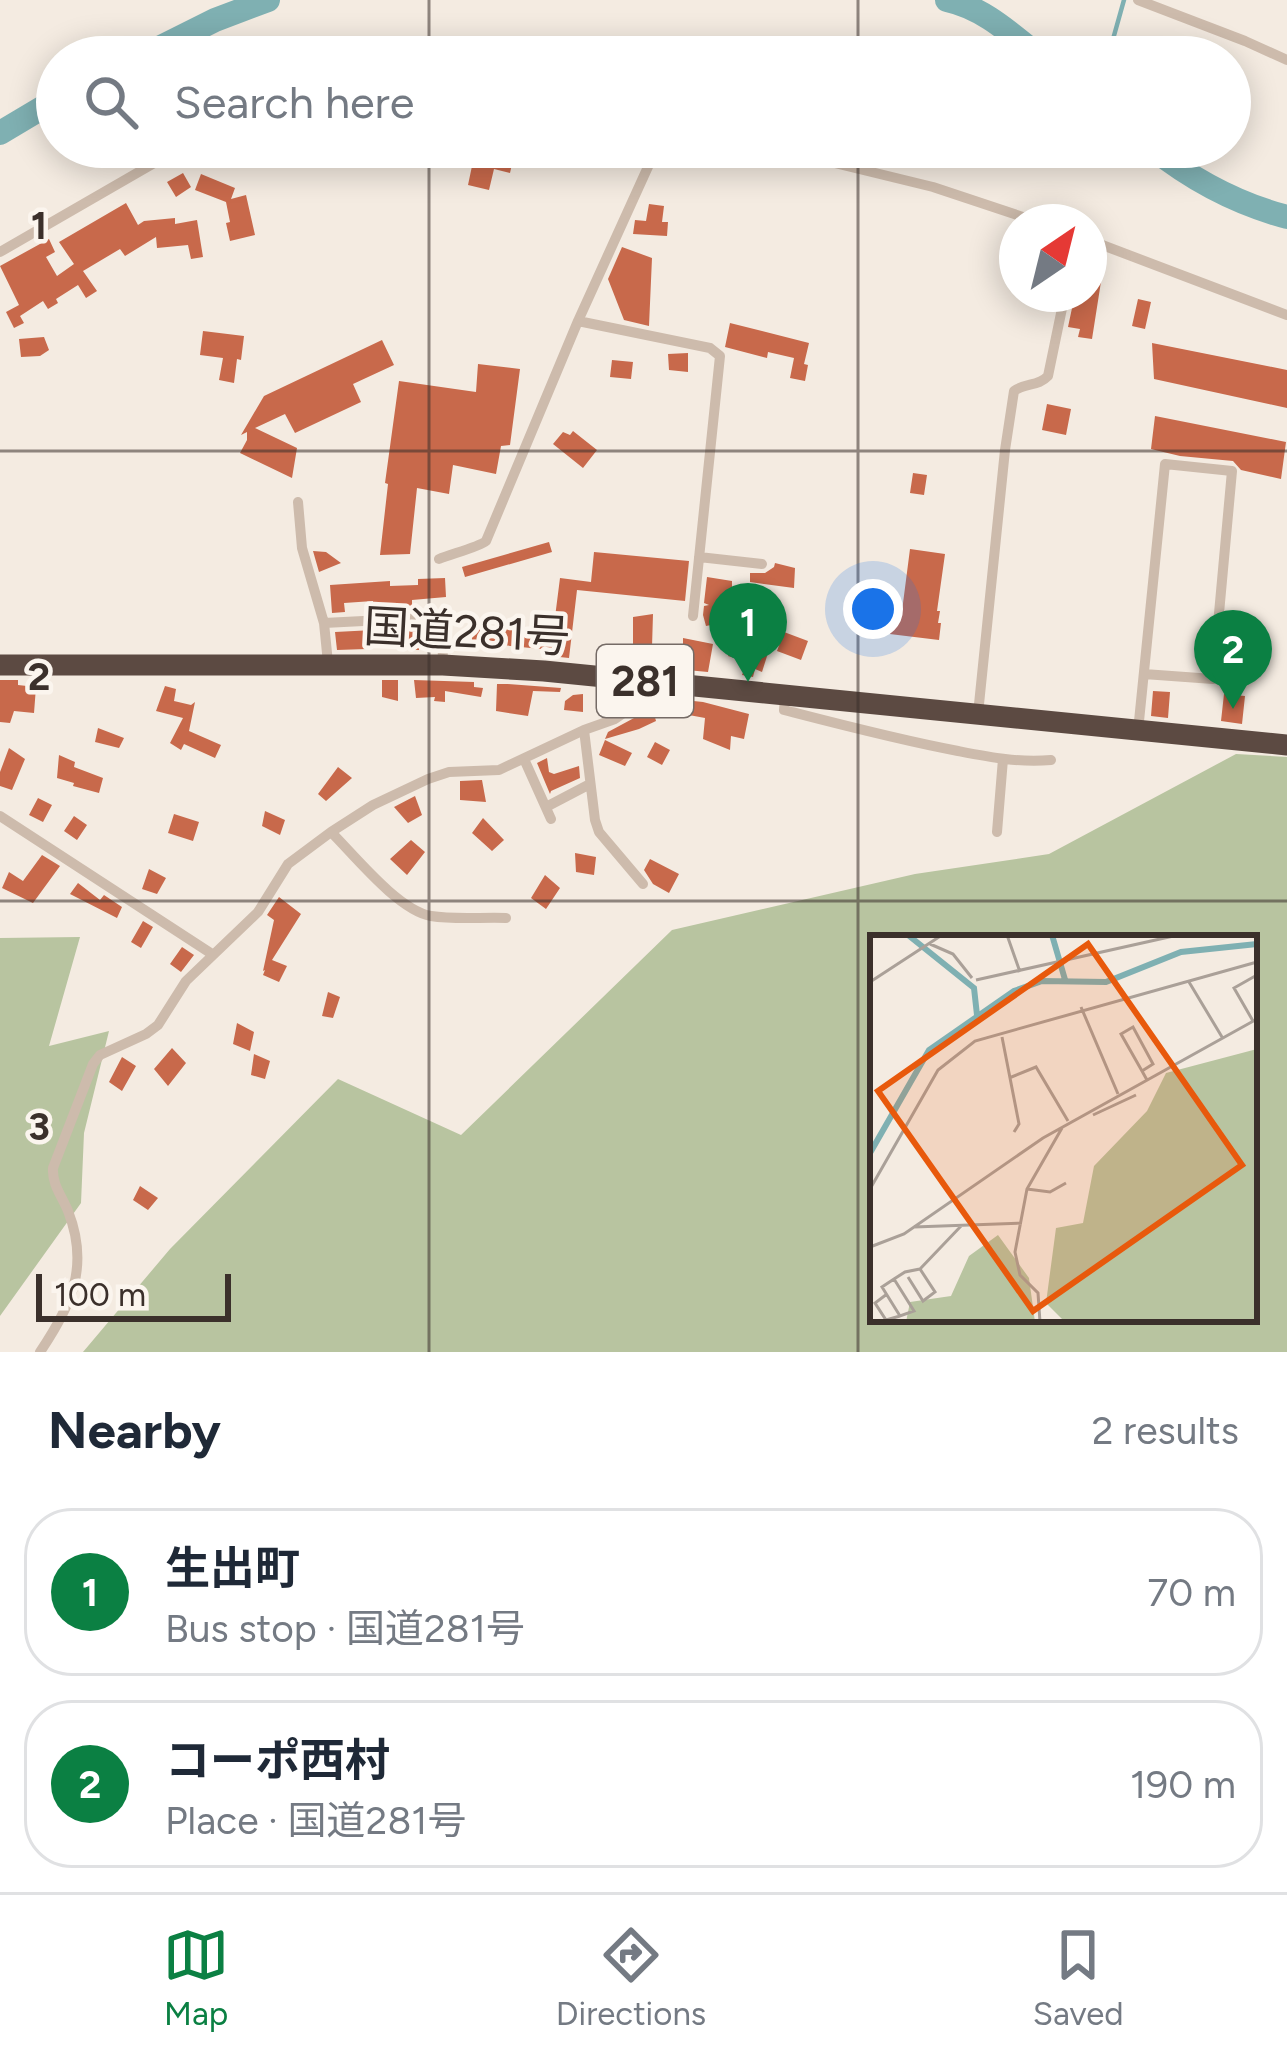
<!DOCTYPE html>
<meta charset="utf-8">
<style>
body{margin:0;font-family:Figtree,"Noto Sans JP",sans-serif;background:#f2f2f3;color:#1f2937}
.compass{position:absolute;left:999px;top:204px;width:108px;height:108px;border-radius:50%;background:#fff;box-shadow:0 6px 30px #0003;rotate:35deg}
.scale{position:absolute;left:36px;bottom:30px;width:195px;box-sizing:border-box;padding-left:12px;border:6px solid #3b302b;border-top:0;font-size:33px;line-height:42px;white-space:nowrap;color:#3b302b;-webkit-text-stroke:9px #fbf5ee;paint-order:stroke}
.you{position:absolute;left:873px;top:609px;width:42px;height:42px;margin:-30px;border:9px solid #fff;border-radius:50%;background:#1a73e8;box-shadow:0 0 0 18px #1a73e833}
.badge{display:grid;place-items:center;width:78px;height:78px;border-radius:50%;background:#0b8043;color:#fff;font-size:39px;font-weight:700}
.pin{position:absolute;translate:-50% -99px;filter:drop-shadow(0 3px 6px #0008)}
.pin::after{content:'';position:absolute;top:63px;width:42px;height:36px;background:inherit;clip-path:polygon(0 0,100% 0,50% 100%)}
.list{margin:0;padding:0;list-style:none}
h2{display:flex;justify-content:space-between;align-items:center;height:156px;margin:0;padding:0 48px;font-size:51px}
h2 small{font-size:39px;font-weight:400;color:#747a83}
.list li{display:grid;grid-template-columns:78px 1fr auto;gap:36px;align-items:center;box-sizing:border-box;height:168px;margin:0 24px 24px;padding:0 24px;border:3px solid #e0e1e3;border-radius:48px}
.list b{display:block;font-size:45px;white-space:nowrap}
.list p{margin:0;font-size:39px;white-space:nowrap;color:#747a83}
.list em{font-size:39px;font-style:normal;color:#747a83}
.icon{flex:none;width:66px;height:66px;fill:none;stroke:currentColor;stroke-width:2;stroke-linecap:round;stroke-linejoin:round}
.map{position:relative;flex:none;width:1287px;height:1352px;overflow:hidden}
.search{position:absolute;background:#fff;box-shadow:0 6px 30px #0003;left:36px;right:36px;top:36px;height:132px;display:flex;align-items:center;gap:30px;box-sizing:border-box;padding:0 42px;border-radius:66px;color:#747a83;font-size:45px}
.sheet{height:540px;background:#fff}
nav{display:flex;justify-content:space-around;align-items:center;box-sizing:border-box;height:168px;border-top:3px solid #e0e1e3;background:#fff;font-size:33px;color:#747a83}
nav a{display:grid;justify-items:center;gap:6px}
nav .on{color:#0b8043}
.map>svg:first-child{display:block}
.green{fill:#b8c4a0;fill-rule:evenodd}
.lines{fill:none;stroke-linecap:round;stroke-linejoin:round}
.stream{stroke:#7fb0b2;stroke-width:4.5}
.river{stroke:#7fb0b2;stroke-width:24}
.building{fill:#c8694b}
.street{stroke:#cdbbac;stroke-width:10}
.highway{stroke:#5c4a42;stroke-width:21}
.grid{fill:none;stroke:#3b302b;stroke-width:3;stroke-opacity:0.55}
.labels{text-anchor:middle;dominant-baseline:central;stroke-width:9;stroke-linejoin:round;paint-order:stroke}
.shield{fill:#fbf5ee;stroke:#756b66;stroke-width:3}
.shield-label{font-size:42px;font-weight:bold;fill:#3b302b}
.street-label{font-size:45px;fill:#3b302b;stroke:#fbf5ee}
.inset-river{fill:none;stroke:#7fb0b2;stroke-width:6}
.inset-road{fill:none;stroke:#aaa098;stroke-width:3}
.view{fill:#e8590c;fill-opacity:0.15;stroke:#e8590c;stroke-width:6}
.inset-edge{fill:none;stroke:#3b302b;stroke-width:6}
.grid-label{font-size:39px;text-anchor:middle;font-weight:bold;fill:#3b302b;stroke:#fbf5ee;stroke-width:9;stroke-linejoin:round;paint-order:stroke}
</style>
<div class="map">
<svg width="1287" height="1352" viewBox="0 0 1287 1352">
<rect width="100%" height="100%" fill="#f4ebe1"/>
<path class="green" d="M1236 754 1287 757V1352H83L170 1249 338 1079 461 1135 672 930 915 874 1049 854ZM873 938H1254V1319H873Z
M80 937 49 1046 109 1031 84 1133 81 1203 0 1316V938Z"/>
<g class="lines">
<path class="stream" d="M1108 57 1124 0"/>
<path class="river" d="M947 0C984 8 1011 34 1040 57
M141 57 215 20 268 0
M0 133 57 99
M1151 147C1191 179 1238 204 1287 217"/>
</g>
<path class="building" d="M476 147H516L510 173 494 169 489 190 468 185Z
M183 173 191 187 176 197 167 182Z
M201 174 235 188 231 199 246 195 255 235 230 241 226 223 230 222 226 202 195 190Z
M126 203 138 225 144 221 175 218V224L197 220 203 257 191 259 188 245 157 248 156 237 125 256 120 249 83 271 97 291 86 298 78 285 56 299 58 303 48 309 43 301 20 316 24 323 14 328 6 312 19 305 0 266 49 239 55 252 46 257 57 276 74 264 59 242Z
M649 204 664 206 662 222H668L667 236 633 234 635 220 646 221Z
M622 247 652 258 649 326 624 320 608 279Z
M1090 267 1103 269 1092 339 1078 337 1080 329 1068 327 1075 294H1089Z
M1138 299 1151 302 1145 329 1132 326Z
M730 323 809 343 804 364 808 365 805 381 790 378 794 358 768 352 767 358 725 347Z
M203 331 244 336 241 360 237 359 234 383 219 380 223 358 200 355Z
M44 337 49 350 40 356 21 357 19 339Z
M382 340 394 365 353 384 361 402 295 433 285 414 255 428 297 448 292 478 240 453 247 440V432L241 435 264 396Z
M1152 343 1287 370V408L1154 379Z
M688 353V372L669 370 668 354Z
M612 360 633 362 631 379 610 377Z
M478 364 520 369 510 445 501 446 496 474 453 465 449 494 417 488 410 554 380 555 388 484 385 483 399 381 476 392Z
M1047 404 1071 409 1066 435 1042 430Z
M1155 416 1286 442 1281 479 1241 470 1233 461 1180 456 1151 449Z
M573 431 597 450 583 468 553 444 563 432 570 435Z
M913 473 927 475 924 495 910 493Z
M549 542 552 552 465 577 462 567Z
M910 549 945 554 937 611H940L938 623H941L939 640 865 631 867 607 902 611Z
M313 551 326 552 341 563 319 572Z
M594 552 689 561 685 601 577 590 569 658 550 656 551 650 472 642V625L553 633 560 578 591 582Z
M775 563 795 568 794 588 750 582V573H765L774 567Z
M707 577 732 581V599H728L725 622 706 626 703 615 704 606 709 605 704 603Z
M445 578 446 597 412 600V609L373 611V601L344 603 345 612 332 613 330 585 390 581V586L418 585V579Z
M653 614 652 647 675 648V645L683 646V638L713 644 708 672 633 665V617Z
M432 627 433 645H419V650H409L406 636H399V648L366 645V649L337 650 335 632Z
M784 632 808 641 801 660 777 651Z
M733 640 768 653 762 672 755 669 753 677 742 675 747 662 728 656Z
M0 680H18V685L36 687 34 713 14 711 10 723 0 722Z
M382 680H398V701L382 697Z
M414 680 474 682V687L483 688 481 697 445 691V702L434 701 435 697 416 698Z
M497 684H508L561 688 560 692 533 691 528 716 496 711Z
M165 686 176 689 174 701 191 705 195 702 189 731 221 745 215 758 184 744 181 750 170 743 183 718 156 711Z
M1153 691 1170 692 1168 718 1151 716Z
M583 694V712L564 710 565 701 573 695Z
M1224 694 1245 696 1242 724 1221 721Z
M665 698 703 702 749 714 744 739 731 736 730 750 703 739 705 718 662 710Z
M650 699 656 721 639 729 605 739 608 732 634 718Z
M98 728 124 738 119 748 95 742Z
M605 740 632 753 625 766 599 755Z
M655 742 670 750 662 765 647 757Z
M9 748 25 759 12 790 0 786V772Z
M59 755 75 762 74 767 103 778 99 793 73 786 74 783 57 778Z
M547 758 549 772 554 774 579 766 580 778 551 791 550 794 537 763Z
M338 767 352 778 326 801 318 794Z
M482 780 486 802 460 800V781Z
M415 796 422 815 408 823 394 807Z
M38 798 52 805 43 822 29 815Z
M265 811 285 820 280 835 262 826Z
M174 814 199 822 193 841 168 833Z
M74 816 87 825 77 840 64 831Z
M483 818 504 840 492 851 472 833Z
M411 840 425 852 407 875 390 859Z
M575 853 596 857 594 875 576 872Z
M42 855 60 866 33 903 2 888 9 872 23 881Z
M650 859 679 874 669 893 653 884 644 870Z
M149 869 166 878 157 894 142 889Z
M545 875 560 888 546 909 531 898Z
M78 883 100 900 104 895 122 907 117 918 70 894Z
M279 897 301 914 272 960 287 966 279 982 263 975 265 970 263 971 274 920 267 915Z
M143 921 153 927 141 948 131 942Z
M182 947 194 955 181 972 170 964Z
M328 992 340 997 333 1018 322 1016Z
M237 1023 254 1032 250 1051 233 1044Z
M172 1048 186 1063 168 1086 154 1069Z
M254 1054 270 1061 265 1079 251 1075Z
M122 1057 136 1066 122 1091 109 1082Z
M140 1186 158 1198 148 1210 133 1200Z"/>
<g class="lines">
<path class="street" d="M1138 0 1245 41 1287 60
M769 147 933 187 1038 222
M1089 240 1287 315
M0 252 182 147
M578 321 710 348 720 356 693 616
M298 502 302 548 324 623 328 663
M699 557 762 564
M439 559C451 554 479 547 486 541L578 321 657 147
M324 623 442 617 443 664
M785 697 784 710C842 725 899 740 958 751 989 757 1019 763 1051 760
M978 714 1005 450 1014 391C1025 383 1039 386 1048 376L1065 294
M584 730 595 820 599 832 643 884
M1138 731 1165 464 1232 471 1213 679 1144 674
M524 759 551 819
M546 807 590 784
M0 816 212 954
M331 832C355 856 398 910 431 916 455 920 482 917 506 918
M997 832 1003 759
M40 1352C71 1306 90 1267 68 1211 62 1196 52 1185 53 1168L93 1064 100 1055 146 1034 158 1025 186 981 258 912 288 864 331 832 373 805 428 779 449 772 499 770 584 730 615 719 628 710 647 684"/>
<path class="highway" d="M0 665H443L544 671 1287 745"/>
</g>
<path class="grid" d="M429 0V57M858 0V57M429 147V1352M858 147V1352M0 451H1287M0 901H1287"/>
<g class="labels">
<rect class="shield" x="597" y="645" width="96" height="72" rx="9"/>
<g class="shield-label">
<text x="645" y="681">281</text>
</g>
<g class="street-label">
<text transform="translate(467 631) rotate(3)">国道281号</text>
</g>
</g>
<g transform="translate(870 935)">
<rect width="387" height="387" fill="#f4ebe1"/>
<path d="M387 114V387H195L176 368 186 293 213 288 224 231 277 176 296 138ZM128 300 159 343 165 387H36L40 367 81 361 99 321Z" fill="#b8c4a0"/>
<path class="inset-river" d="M38 0 104 53 107 80M182 0 196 48M0 218 59 115 144 56 172 46 236 47 311 17 387 9"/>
<path class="inset-road" d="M137 0 150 37M60 9 83 19 102 43M106 45 308 0M0 47 72 0M319 47 352 102M211 72 248 159M383 86 364 53 387 40M132 102 149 189 144 197M272 136 283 129 263 92 251 99 272 136 277 145M139 143 166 132 198 186M223 180 266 160M0 254 68 135 105 106 387 27M157 254 180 257 196 248M44 292 152 288M0 312 34 299 173 203 387 84M50 334 92 290M24 344 44 376 30 381 12 352 24 344 35 337 50 334 65 357 53 366 38 342M17 359 5 368 16 385 30 381M170 387 168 358 150 340 145 317 157 254 192 193"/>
<path class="view" d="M218 9 372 230 163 376 8 156Z"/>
<rect width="387" height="387" class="inset-edge"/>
</g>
<g class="grid-label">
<text x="39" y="239">1</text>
<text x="39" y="690">2</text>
<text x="39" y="1140">3</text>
</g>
</svg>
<svg class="compass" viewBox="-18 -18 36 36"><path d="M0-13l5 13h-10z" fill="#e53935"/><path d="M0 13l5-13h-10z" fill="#747a83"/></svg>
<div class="scale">100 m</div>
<div class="you"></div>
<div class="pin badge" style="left:748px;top:682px">1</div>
<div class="pin badge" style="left:1233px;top:709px">2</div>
<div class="search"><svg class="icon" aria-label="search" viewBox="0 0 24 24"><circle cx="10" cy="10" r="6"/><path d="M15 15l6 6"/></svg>Search here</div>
</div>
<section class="sheet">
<h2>Nearby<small>2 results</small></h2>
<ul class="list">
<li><span class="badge">1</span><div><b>生出町</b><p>Bus stop · 国道281号</p></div><em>70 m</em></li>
<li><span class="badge">2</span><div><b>コーポ西村</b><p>Place · 国道281号</p></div><em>190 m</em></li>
</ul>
</section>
<nav>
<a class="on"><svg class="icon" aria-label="map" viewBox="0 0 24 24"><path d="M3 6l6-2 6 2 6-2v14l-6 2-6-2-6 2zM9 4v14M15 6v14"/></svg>Map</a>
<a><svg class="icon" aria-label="directions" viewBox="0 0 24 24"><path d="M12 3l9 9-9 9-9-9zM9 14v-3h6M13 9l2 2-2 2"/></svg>Directions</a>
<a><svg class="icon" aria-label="saved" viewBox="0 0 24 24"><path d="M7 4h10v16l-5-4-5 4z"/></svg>Saved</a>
</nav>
